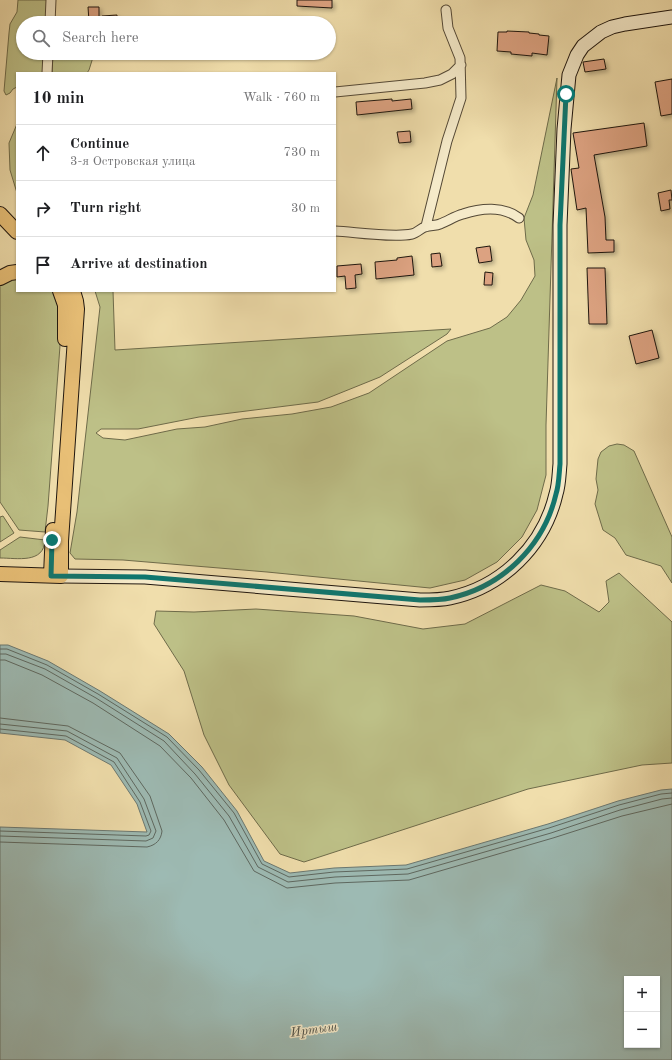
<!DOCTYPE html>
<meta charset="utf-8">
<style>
body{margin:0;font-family:"Old Standard TT",serif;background:#f6f6f6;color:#202124}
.controls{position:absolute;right:12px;bottom:12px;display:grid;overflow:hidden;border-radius:0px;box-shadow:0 1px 3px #0004}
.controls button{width:36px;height:36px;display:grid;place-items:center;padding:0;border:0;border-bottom:1px solid #e0e0e0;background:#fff;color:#202124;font:20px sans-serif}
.stop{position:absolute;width:12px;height:12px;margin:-9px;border:3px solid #0f766e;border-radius:50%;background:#fff}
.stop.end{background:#0f766e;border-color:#fff;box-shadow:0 1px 4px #0008}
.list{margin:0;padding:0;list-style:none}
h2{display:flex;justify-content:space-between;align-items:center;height:52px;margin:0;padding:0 16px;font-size:17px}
h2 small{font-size:13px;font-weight:400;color:#757577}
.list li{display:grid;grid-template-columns:26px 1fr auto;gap:12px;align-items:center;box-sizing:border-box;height:56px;padding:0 16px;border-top:1px solid #e0e0e0}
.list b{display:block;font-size:15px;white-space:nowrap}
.list p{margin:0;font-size:13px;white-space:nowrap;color:#757577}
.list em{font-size:13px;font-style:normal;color:#757577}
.icon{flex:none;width:22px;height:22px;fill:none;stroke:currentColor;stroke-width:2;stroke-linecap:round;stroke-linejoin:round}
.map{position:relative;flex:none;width:672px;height:1060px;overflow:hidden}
.search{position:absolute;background:#fff;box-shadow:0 1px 3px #0004;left:16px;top:16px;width:320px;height:44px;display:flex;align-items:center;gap:10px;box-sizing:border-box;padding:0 14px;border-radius:22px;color:#757577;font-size:15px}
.panel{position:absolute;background:#fff;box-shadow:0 1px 3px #0004;left:16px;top:72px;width:320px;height:220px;border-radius:0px}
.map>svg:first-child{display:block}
.green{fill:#bdc087;stroke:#6e6b4a}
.water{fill:#9dbab3;stroke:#6b7871;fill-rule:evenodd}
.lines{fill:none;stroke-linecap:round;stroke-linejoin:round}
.shore{stroke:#5e6860;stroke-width:1}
.building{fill:#dca281;stroke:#1f160e;filter:url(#shadow)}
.minor-casing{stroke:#534836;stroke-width:11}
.secondary-casing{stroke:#1f160e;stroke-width:15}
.primary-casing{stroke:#1f160e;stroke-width:16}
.minor{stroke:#f5eac9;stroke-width:9}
.secondary{stroke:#f5eac9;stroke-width:13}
.primary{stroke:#e8bf76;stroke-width:14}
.route{stroke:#0f766e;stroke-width:5}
.labels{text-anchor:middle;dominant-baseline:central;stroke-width:3;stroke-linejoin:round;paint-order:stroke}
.water-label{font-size:13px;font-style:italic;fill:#4b4f48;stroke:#f5eac9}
</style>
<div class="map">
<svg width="672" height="1060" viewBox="0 0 672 1060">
<defs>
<filter id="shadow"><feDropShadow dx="2.5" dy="2.5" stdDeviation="2" flood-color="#0004"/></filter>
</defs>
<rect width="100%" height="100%" fill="#f0deac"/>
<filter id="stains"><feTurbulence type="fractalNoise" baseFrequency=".005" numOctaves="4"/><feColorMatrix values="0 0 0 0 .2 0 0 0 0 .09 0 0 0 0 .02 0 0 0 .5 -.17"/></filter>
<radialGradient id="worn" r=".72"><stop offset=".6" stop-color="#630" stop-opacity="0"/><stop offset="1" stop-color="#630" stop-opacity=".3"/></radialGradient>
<path class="green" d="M18 0H47L46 23H23V53H45L44 73H17V87L13 89 10 93 6 95 4 91 9 33 10 24 17 12Z
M53 53H61L62 56C72 62 72 55 80 53 84 52 91 53 94 54L89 70 87 73H52Z
M557 78 546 425V475L537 510 522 537 497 562 465 580 430 588 267 572 123 560 75 559 70 553 77 512 100 307 95 291H113L115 350 451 329 447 334 380 377 318 402 199 417 138 429H101L96 433 103 438 125 440 177 429 205 427 242 419 292 414 331 407 369 393 447 341 490 328 507 317 521 300 535 276 534 260 526 240 524 218 533 195Z
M17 124V193L10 170 9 143Z
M17 277V291H55L62 319 48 506 45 532 19 530 0 502V285Z
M617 444 624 445 634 451 672 537V583L661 566 626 555 615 538 603 530 595 504 598 490 596 479 598 459 601 452 609 446Z
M3 516 14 533 0 542V517Z
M20 537 45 540C44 564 17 558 0 558V550Z
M619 573 672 622V763L642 765 528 789 304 862 280 854 229 785 204 735 184 671 154 624 156 611 194 612 256 609 354 616 423 629 465 624 541 585 565 591 599 612 609 602 606 581Z"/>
<path class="water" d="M0 645H8L48 661 100 691 169 734 202 767 237 811 264 861 290 873 334 868 406 865 548 824 618 801 661 790 672 789V1060H0V827L147 832 137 804 111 765 65 740 0 733ZM627 979H657V1045H627Z"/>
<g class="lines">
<path class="shore" d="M0 649H7L47 665 98 694 167 737 199 770 234 813 262 864 289 877 334 872 407 869 549 828 619 805 661 794 672 793
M0 654H6L45 669 96 698 164 741 195 774 229 816 258 867 288 882 335 877 408 874 551 833 620 810 662 799 672 798
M0 660H5L42 675 93 703 160 746 191 778 224 820 254 871 287 888 335 883 409 880 553 838 622 816 672 804
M0 718 68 726 120 753 150 796 162 831C161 840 156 845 147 847L0 842
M0 724 67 731 117 758 144 799 156 831 153 838 146 841 0 836
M0 729 66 736 114 762 140 802 151 831 149 835 146 836 0 831"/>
</g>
<path class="building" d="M297 0H332V8L297 6Z
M88 7H99V20L89 21Z
M117 15V23H102V16Z
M507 31 529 32V33L539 34V35L549 36 547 55 532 53V56L511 54V52L497 51 498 32H507Z
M604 59 606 69 585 72 583 62Z
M672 79V114L661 116 655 82Z
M392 99V101L411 99 412 109 357 115 356 102Z
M644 123 647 146 594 155 605 217 606 240H614V252L588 253 586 208 577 210 571 169 579 168 573 133Z
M410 131 411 142 399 143 397 132Z
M671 190 672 200H669L670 209 661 211 658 193Z
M490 246 492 261 479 263 476 248Z
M440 253 442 266 432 267 431 254Z
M412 256 414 275 376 279 375 262 397 260V258Z
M361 264 362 274 355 275 356 288 346 289 345 276 337 277V266Z
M587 268H605L607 324H589Z
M485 272 493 273 492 285H484Z
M652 330 659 358 636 364 629 336Z"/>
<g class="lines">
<defs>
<path id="minor" d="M50 23 51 0
M47 73 48 53
M335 92 425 83 440 80 452 74 461 65
M426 226 447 141 461 98 460 58 448 28 446 10
M335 231C355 232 393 238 412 234 417 233 421 228 425 227 430 225 436 226 440 224 448 221 455 216 463 214 481 208 503 206 519 218"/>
<path id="secondary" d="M61 576 145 577 420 600C430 600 441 600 450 598 502 587 544 546 556 494 559 485 559 474 560 464V225L564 129 569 75 577 55 583 46 601 32 612 27 625 24 672 17"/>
<path id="primary" d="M0 214 17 232
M0 278 10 273 17 272
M60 291 65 305V339
M0 574 61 576V541L77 309 76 301 73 291
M51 575 53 530"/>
</defs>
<use href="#minor" class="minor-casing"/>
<use href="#secondary" class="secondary-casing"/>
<use href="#primary" class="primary-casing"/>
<use href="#minor" class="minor"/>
<use href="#secondary" class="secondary"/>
<use href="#primary" class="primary"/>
</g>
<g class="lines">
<path class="route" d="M52 540 51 576 145 577 420 600C430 600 441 600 450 598 502 587 544 546 556 494 559 485 559 474 560 464V225L566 94"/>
</g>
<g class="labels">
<g class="water-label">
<text transform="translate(314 1030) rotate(-8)">Иртыш</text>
</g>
</g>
<rect width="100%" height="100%" filter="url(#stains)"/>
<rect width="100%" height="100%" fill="url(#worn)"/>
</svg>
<div class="controls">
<button>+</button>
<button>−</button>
</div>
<div class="stop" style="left:566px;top:94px"></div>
<div class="stop end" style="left:52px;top:540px"></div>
<div class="search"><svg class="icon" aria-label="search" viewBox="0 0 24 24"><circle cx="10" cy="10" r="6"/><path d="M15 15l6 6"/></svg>Search here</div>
<section class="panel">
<h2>10 min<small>Walk · 760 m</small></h2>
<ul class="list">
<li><svg class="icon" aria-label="ahead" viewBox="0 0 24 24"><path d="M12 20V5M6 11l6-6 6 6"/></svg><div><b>Continue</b><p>3-я Островская улица</p></div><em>730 m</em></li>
<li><svg class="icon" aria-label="right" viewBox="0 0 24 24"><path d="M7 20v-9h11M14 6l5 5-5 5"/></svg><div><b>Turn right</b></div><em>30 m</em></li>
<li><svg class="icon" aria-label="arrive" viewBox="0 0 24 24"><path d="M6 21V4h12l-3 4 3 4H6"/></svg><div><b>Arrive at destination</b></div></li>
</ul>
</section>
</div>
